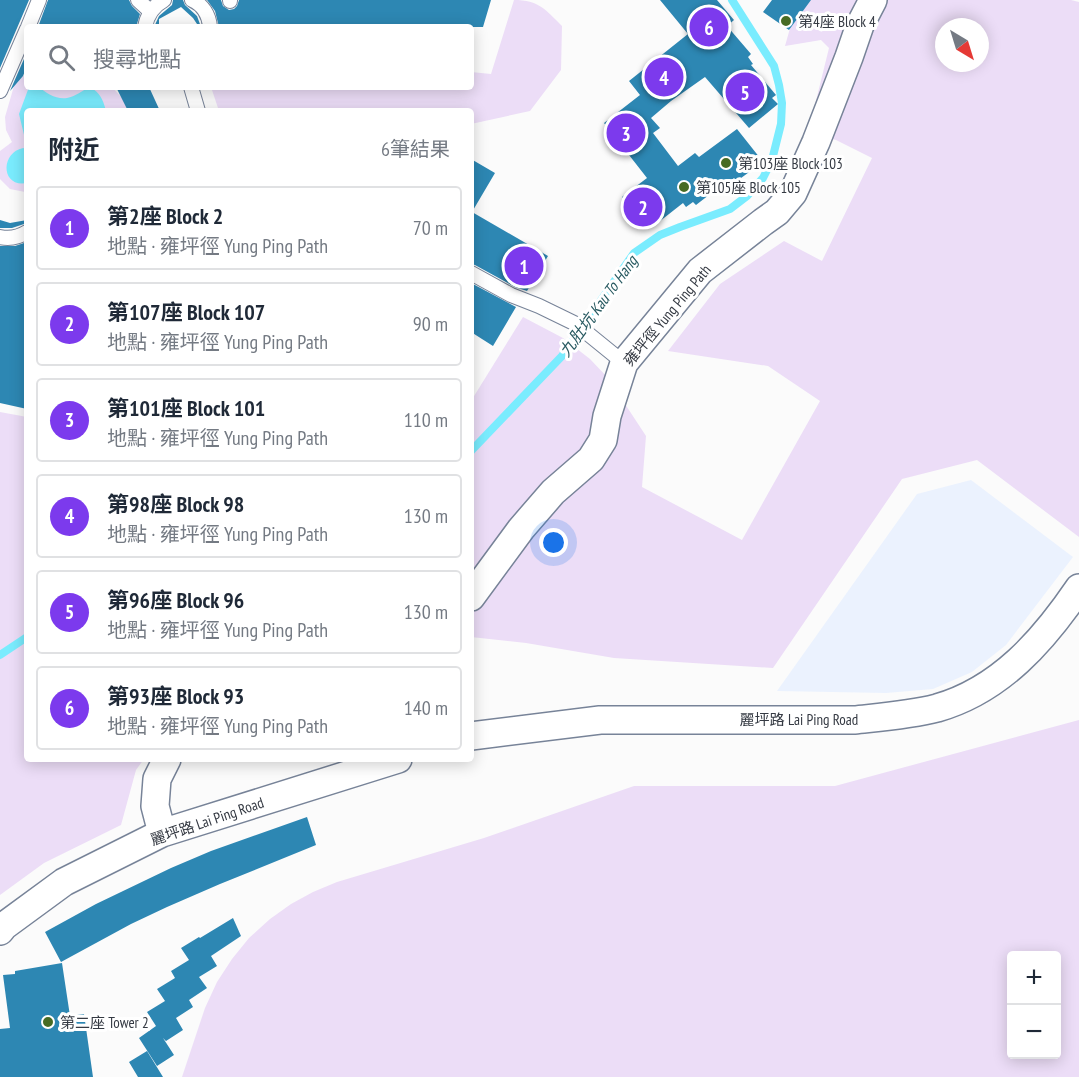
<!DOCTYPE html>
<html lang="zh-TW">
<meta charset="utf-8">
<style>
body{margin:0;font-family:"PT Sans Narrow","Noto Sans TC",sans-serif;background:#f2f2f3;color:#1f2937}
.controls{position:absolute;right:18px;bottom:18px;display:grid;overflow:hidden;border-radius:6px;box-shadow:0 3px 15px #0003}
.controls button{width:54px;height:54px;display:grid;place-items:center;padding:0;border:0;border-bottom:2px solid #e0e1e3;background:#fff;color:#1f2937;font:30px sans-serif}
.compass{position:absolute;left:935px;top:18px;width:54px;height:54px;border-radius:50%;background:#fff;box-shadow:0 3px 15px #0003;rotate:142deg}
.you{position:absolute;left:554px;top:543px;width:21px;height:21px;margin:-15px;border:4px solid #fff;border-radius:50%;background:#1a73e8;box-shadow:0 0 0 9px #1a73e833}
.badge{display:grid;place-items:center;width:39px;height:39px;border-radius:50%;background:#7c3aed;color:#fff;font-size:20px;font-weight:700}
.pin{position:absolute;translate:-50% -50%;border:3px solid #fff;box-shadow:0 2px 6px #0006}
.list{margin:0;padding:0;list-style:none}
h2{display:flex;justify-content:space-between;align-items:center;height:78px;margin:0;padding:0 24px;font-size:26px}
h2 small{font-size:20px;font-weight:400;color:#747a83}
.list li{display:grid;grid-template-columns:39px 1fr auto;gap:18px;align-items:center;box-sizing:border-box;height:84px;margin:0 12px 12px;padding:0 12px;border:2px solid #e0e1e3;border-radius:6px}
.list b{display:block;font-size:22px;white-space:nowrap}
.list p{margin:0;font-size:20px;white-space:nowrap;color:#747a83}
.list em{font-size:20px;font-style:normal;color:#747a83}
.icon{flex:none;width:33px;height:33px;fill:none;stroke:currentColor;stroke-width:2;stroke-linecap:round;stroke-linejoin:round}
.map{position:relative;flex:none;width:1079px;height:1077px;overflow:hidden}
.search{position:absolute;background:#fff;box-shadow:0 3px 15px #0003;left:24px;top:24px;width:450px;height:66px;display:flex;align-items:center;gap:15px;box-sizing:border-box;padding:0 21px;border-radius:6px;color:#747a83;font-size:22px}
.panel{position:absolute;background:#fff;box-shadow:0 3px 15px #0003;left:24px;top:108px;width:450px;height:654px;border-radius:6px}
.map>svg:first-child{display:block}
.built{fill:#ebf2fe}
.green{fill:#ecddf7;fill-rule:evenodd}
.water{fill:#7aecfe}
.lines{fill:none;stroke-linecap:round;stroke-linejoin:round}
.stream{stroke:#7aecfe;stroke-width:8}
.building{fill:#2d87b3}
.service-casing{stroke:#778398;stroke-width:16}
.minor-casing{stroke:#778398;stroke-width:30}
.service{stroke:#fff;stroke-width:14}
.minor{stroke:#fff;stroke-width:27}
.poi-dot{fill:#476b24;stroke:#fff;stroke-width:2}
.labels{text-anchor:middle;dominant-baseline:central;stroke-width:6;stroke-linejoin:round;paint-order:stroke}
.poi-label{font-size:15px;fill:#353a43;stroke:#fff;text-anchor:start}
.street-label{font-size:15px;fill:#353a43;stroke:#fff}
.water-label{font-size:16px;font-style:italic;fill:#285a61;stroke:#fff}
</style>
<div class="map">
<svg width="1079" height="1077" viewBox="0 0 1079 1077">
<rect width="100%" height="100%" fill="#fbfbfb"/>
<path class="built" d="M971 480 1073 557 1006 645 972 672 933 689 886 693 777 691 917 494Z"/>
<path class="green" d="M514 0C539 0 546 10 562 26L561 70 530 111 471 124V111H219L211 87H471V72L491 74Z
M798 0H1071L1079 2V537L977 460 902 479 773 668 614 658 526 643 471 637V401L523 317 563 338 590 359 608 378 646 436 642 487 742 540 820 401 768 366 668 351 720 284 784 241 822 261 872 158 836 140 808 133 829 48 821 40 785 46ZM944 27H980V63H944Z
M27 72V87H112L123 99 128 111H27V195L25 192 10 189 0 179V151L12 142 6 130 5 117 14 86Z
M0 412 27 417V759H144L136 770 121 825 44 863 0 895Z
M1079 720V1077H182L205 1008 217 982 232 959 249 938 270 919 291 904 313 892 337 882 484 838 634 786H835ZM1012 956H1056V1054H1012Z"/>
<path class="water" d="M29 87H39C46 93 57 100 67 98 75 97 83 90 90 87 100 93 103 99 106 111H27V141L25 139 19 114Z
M23 148 27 149V183C1 188 0 153 23 148Z"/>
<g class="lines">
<path class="stream" d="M471 451 562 356 634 253 660 235 680 227 730 209 747 196 763 178 767 170 773 156 781 124 782 103 779 85 774 66 732 0
M0 655 27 637"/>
</g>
<path class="building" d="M0 0H29L0 68Z
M48 0H129L132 6 140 14 136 27H38Z
M173 0H183L185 5 197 16 201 27H199L193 18 181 7 159 19V27H154L159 16 172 5Z
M207 0H221L223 6 229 10 234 9 237 6 239 0H491L483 27H219L215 11Z
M660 0H717L734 20 727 26 751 54 748 57 753 64 751 65 776 95 772 98 778 104 749 128 705 77 671 101 651 118 660 128 653 133 678 166 695 153 699 157 737 129 760 158 753 164 756 167 737 181 734 178 728 183 727 181 696 205 693 202 686 207 683 203 655 225 652 221 645 226 622 197 647 178 604 123 640 95 629 81 688 34Z
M772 0H811L789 30 763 12Z
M27 52V66L23 76 10 91Z
M116 87H149L160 111H128Z
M471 159 495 173 472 212 548 256 527 291 515 287 475 265 471 264Z
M0 220 10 223 27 220V223L12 228H0Z
M27 242V409L0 403V246H15Z
M471 283 516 307 493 346 471 332Z
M307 817 316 845 220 884 167 907 131 924 61 962 45 932 96 904 171 868 211 851Z
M233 918 241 936 211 956 217 966 199 977 207 988 189 1000 193 1007 176 1018 183 1030 166 1041 163 1038 174 1055 157 1066 139 1038 156 1026 147 1012 165 1001 157 989 175 978 171 971 189 960 181 948 199 937 200 938Z
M62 963 70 1016 84 1014 93 1077H0V1029L10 1028 3 975 15 974V971Z
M147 1051 163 1077H138L129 1062Z"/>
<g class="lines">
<defs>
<path id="service" d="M138 0 150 11
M192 0C203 5 209 15 210 27
M230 1V0
M28 27 39 0
M145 27C147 15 153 6 164 0
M191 87 198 111
M0 91 27 29
M0 237C9 239 19 237 27 232
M471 273 511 295 539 306 576 324 624 363"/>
<path id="minor" d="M471 597 521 529 553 492 591 459 603 440 607 416 624 363 700 271 763 222 777 212 793 193 816 142 849 57 860 25 873 0
M471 736 600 720H854C882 717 910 715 937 708 1000 690 1043 641 1079 588
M162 833 155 806 157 779 167 759
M0 931 4 926 64 882 162 833 398 759"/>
</defs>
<use href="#service" class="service-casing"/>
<use href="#minor" class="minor-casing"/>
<use href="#service" class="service"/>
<use href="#minor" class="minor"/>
</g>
<g class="poi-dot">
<circle cx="786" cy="21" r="6"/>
<circle cx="726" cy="163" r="6"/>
<circle cx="684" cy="187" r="6"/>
<circle cx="48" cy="1022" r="6"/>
</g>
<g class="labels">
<g class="poi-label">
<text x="798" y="21">第4座 Block 4</text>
<text x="738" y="163">第103座 Block 103</text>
<text x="696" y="187">第105座 Block 105</text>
<text x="60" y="1022">第二座 Tower 2</text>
</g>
<g class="street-label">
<text transform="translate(667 315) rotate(-50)">雍坪徑 Yung Ping Path</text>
<text x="799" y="719">麗坪路 Lai Ping Road</text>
<text transform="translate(207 821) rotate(-19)">麗坪路 Lai Ping Road</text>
</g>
<g class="water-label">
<text transform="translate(598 306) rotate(-54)">九肚坑 Kau To Hang</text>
</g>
</g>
</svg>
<div class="controls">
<button>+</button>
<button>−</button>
</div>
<svg class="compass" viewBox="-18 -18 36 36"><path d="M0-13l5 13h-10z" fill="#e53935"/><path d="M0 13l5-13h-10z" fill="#747a83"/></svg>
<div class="you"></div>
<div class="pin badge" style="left:524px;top:266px">1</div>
<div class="pin badge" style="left:643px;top:207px">2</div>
<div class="pin badge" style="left:626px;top:133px">3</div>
<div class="pin badge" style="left:664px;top:77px">4</div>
<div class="pin badge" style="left:745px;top:92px">5</div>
<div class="pin badge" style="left:709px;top:27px">6</div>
<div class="search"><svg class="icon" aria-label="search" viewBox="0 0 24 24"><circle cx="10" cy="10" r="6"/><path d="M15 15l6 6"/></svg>搜尋地點</div>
<section class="panel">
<h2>附近<small>6筆結果</small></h2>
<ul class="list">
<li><span class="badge">1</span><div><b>第2座 Block 2</b><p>地點 · 雍坪徑 Yung Ping Path</p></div><em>70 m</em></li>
<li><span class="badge">2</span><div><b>第107座 Block 107</b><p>地點 · 雍坪徑 Yung Ping Path</p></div><em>90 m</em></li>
<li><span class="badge">3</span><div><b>第101座 Block 101</b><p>地點 · 雍坪徑 Yung Ping Path</p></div><em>110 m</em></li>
<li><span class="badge">4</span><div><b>第98座 Block 98</b><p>地點 · 雍坪徑 Yung Ping Path</p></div><em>130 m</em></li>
<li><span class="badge">5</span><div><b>第96座 Block 96</b><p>地點 · 雍坪徑 Yung Ping Path</p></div><em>130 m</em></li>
<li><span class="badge">6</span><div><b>第93座 Block 93</b><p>地點 · 雍坪徑 Yung Ping Path</p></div><em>140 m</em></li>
</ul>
</section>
</div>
